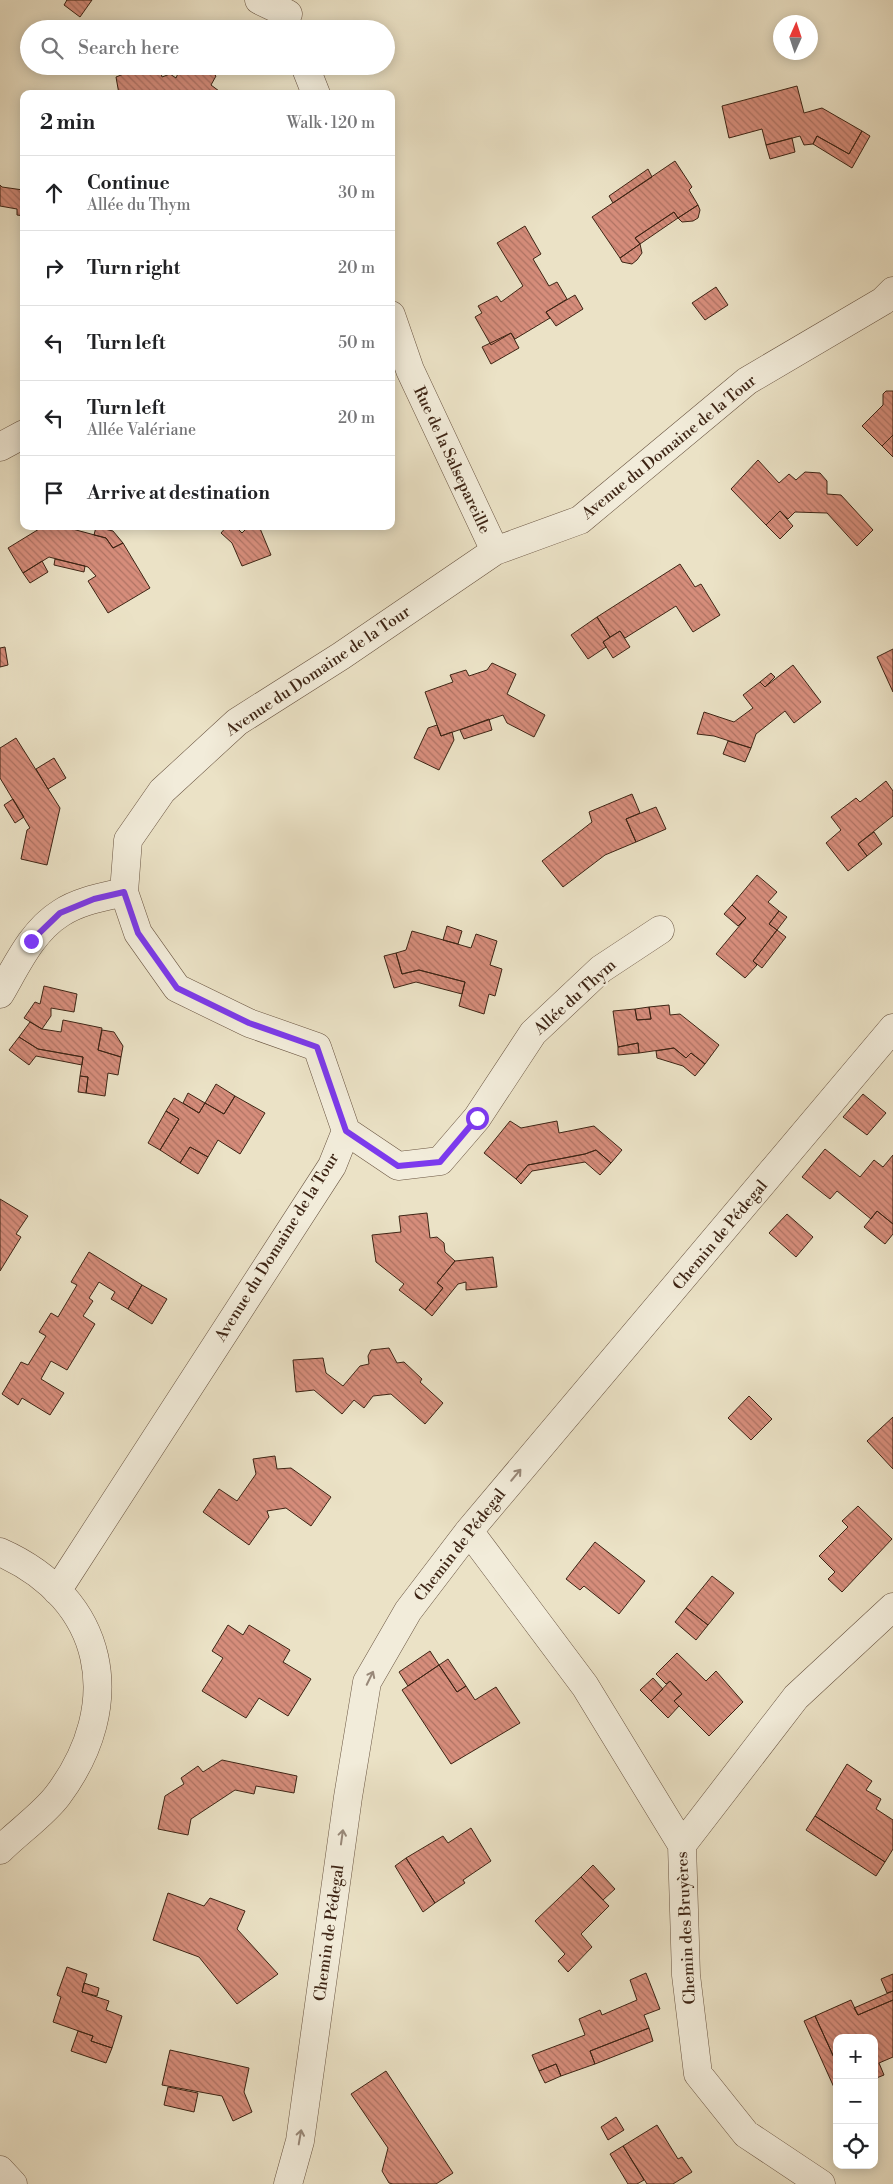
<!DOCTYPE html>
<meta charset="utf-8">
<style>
body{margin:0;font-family:"Libre Bodoni",serif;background:#f2f2f2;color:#202124}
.controls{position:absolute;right:15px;bottom:15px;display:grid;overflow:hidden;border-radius:10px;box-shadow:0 2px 12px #0003}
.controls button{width:45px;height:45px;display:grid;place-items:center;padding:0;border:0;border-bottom:1px solid #e0e0e0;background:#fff;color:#202124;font:25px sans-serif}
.compass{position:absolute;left:773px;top:15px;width:45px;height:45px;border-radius:50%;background:#fff;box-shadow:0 2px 12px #0003;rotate:3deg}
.stop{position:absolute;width:15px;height:15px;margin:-11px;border:4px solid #7c3aed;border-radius:50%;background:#fff}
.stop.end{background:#7c3aed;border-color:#fff;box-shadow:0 1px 5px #0008}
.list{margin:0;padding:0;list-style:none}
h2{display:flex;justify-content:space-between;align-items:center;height:65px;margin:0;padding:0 20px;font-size:21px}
h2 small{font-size:16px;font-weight:400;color:#757577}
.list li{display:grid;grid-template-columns:32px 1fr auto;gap:15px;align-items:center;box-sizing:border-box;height:75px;padding:0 20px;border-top:1px solid #e0e0e0}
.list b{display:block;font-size:19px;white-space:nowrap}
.list p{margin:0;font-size:16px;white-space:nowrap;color:#757577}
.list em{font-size:16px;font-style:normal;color:#757577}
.icon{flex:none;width:28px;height:28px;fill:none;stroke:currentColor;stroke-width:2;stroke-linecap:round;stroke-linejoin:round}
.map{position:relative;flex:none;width:893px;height:2184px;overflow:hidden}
.search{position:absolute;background:#fff;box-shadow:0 2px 12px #0003;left:20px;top:20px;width:375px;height:55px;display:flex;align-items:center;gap:12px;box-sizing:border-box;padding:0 18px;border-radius:28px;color:#757577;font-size:19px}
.panel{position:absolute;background:#fff;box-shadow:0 2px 12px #0003;left:20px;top:90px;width:375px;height:440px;border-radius:10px}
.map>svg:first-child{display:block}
.building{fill:url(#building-back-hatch);stroke:#3e2515}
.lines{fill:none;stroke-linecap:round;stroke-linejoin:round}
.minor-casing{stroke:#695441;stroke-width:29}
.minor{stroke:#f2ecda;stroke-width:28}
.oneway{stroke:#988878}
.route{stroke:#7c3aed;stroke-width:6}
.labels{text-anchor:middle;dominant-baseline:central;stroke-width:5;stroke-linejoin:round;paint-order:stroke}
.street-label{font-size:16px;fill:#3e2515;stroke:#f2ecda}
</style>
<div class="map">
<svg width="893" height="2184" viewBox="0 0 893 2184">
<defs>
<pattern id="building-back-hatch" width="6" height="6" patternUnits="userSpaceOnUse" patternTransform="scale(1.25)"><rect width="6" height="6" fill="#d68d7b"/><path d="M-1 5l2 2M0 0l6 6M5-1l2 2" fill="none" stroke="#af7364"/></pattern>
</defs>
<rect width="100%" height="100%" fill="#ebe2c6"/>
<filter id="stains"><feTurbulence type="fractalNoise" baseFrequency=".004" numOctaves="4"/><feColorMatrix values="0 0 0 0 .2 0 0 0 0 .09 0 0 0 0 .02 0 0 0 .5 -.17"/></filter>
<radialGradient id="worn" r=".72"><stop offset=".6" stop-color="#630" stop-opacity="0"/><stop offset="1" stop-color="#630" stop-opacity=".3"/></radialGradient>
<path class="building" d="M67 0H66H92L80 17 64 5Z
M144 66H162L160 70 162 77 170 74 176 78 180 69 189 74 194 66H205L216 76 211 85 219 91 218 94H119L116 77Z
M797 86 804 113 822 108 862 131 849 154 817 136 813 144 804 145 800 136 766 145 762 129 729 138 722 106Z
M862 131 870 136 852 168 813 144 817 136 849 154Z
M792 138 795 152 770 159 766 145Z
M675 161 692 187 689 190 698 205 678 218 674 212 635 238 640 244 620 258 592 217Z
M648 169 652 177 613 203 609 196Z
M24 184V216L17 215V209L0 206V185L2 187 23 190Z
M698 205 700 210 698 218 693 221 682 222 678 218Z
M674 212 678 218 640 244 635 238Z
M525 226 541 254 533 259 549 286 557 282 567 299 546 312 550 318 515 339 511 333 491 345 475 317 482 313 478 306 497 296 501 302 523 286 497 243Z
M640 244 642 253 637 260 632 264 622 262 620 258Z
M716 287 728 305 705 320 692 303Z
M575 295 583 309 556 326 546 312Z
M511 333 519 348 491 364 482 347Z
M886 391H893V435L882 446 862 426 883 405V394Z
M893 435V457L882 446Z
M758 460 779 483 789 474 796 480 805 472 820 473 827 481V494L841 495 873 530 857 546 827 513 795 512 788 519 780 511 766 525 731 489Z
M780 511 793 526 780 539 766 525Z
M44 526H61L106 538 113 548 123 543 150 588 108 613 88 581 96 576 88 567 49 557 23 573 8 548Z
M227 526H235L242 533 249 526H259L271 555 242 566 232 543 221 533Z
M96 527 113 531 123 543 113 548 106 538 94 535Z
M55 559 85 566 84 572 54 565Z
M42 561 48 572 30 583 23 573Z
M680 564 695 587 701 584 720 615 693 632 676 606 625 638 620 631 610 637 597 617Z
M597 617 610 637 603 642 606 647 588 659 571 635Z
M620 631 630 647 613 658 603 642Z
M5 647 8 665 0 667V648Z
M893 649V692L877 657Z
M492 663 516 674 507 694 545 715 534 737 507 723 503 715 441 736 425 692 453 682 450 675 466 670 469 676 487 670Z
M793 665 821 702 794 723 785 711 756 734 751 748 714 736 697 734 704 712 734 722 753 708 743 695 760 682 765 687Z
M771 673 775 677 765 687 760 682Z
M489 719 492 730 464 739 460 730Z
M437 725 441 736 452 732 454 740 439 770 414 758 428 728Z
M16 738 60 808 47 865 21 859 27 830 30 828 0 778V748Z
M728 741 751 748 745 762 723 754Z
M54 758 66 778 48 789 36 769Z
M886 781 893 791V816L858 844 867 856 848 871 826 843 841 830 831 817 856 798 860 802Z
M632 794 640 813 626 819 636 842 605 855 563 887 542 861 592 822 589 812Z
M13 799 24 817 15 823 4 805Z
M656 807 666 829 636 842 626 819Z
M874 832 882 844 867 856 858 844Z
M757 875 777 892 768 902 779 911 769 924 777 930 753 961 757 965 745 978 716 954 746 918 732 905Z
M732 905 746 918 738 926 724 914Z
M779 911 787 917 777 930 769 924Z
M447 926 462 931 458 944 443 940Z
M777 930 786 937 762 968 753 961Z
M412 931 471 948 476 934 497 941 490 965 502 969 495 996 489 994 484 1014 459 1006 465 982 419 970 402 974 396 953 406 950Z
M396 953 402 974 419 970 465 982 462 994 416 982 394 988 384 956Z
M44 986 77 994 74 1012 51 1008V1016L42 1029 24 1018 35 1002 40 1004Z
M669 1005 670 1015 680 1014 719 1045 705 1064 691 1053 686 1058 674 1048 639 1053 638 1043 618 1047 613 1011 635 1009 637 1020 651 1019 649 1007Z
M649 1007 651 1019 637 1020 635 1009Z
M63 1020 102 1028 98 1050 121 1057 118 1075 108 1073 105 1096 86 1093 88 1077 80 1076 83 1057 38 1049 19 1037 30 1022 42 1029 61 1032Z
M102 1030 114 1032 123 1046 121 1057 98 1050Z
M19 1037 38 1049 83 1057 82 1065 36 1056 29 1065 9 1050Z
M638 1043 639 1053 618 1055V1047Z
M674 1048 686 1058 691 1053 705 1064 695 1076 683 1066 657 1058 656 1051Z
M80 1076 88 1077 86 1093 78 1092Z
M216 1084 235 1096 224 1114 205 1103Z
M188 1093 205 1103 199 1113 183 1103Z
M863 1094 886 1113 867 1135 843 1117Z
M235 1096 265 1113 240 1154 218 1140 208 1157 190 1147 180 1163 160 1150 179 1119 166 1111 174 1098 199 1113 205 1103 224 1114Z
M166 1111 179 1119 160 1150 148 1143Z
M510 1121 521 1128 557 1121 559 1133 594 1126 622 1150 611 1163 596 1150 585 1154 528 1165 516 1179 484 1153Z
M190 1147 208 1157 198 1174 180 1163Z
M825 1149 860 1177 874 1160 883 1167 893 1155V1224L877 1211 871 1219 837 1191 830 1199 802 1177Z
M596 1150 611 1163 600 1175 585 1162 532 1171 521 1184 516 1179 528 1165 585 1154Z
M0 1199 28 1216 16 1234 21 1237 0 1271Z
M877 1211 893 1224V1234L885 1244 864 1227Z
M427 1213 430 1238 437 1237 444 1243 445 1252 455 1261 437 1283 443 1288 425 1310 399 1290 404 1284 376 1262 372 1235 401 1232 399 1216Z
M787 1214 813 1237 796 1257 769 1233Z
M89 1252 142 1285 128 1309 111 1299 115 1292 99 1282 89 1298 93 1301 83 1316 95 1324 67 1370 51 1361 41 1379 64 1393 50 1415 22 1398 18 1405 2 1394 21 1362 28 1365 46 1336 39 1332 51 1313 58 1317 77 1285 71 1282Z
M493 1257 497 1287 466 1290V1282L458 1284 432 1316 425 1310 443 1288 437 1283 455 1261Z
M142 1285 167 1299 152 1324 128 1309Z
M389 1348 397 1363 404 1362 422 1379 420 1382 443 1403 425 1424 391 1394 373 1396 364 1408 354 1400 342 1414 314 1390 296 1392 293 1360 323 1358 326 1373 343 1386 360 1366 369 1364 368 1356 371 1350Z
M749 1396 772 1419 751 1440 728 1418Z
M893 1417V1469L867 1441Z
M275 1456 277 1469 291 1468 331 1497 311 1526 286 1508 267 1511 269 1517 249 1545 203 1512 219 1489 237 1501 256 1474 253 1459Z
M858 1506 892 1539 842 1592 828 1579 835 1572 819 1556 848 1527 842 1521Z
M595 1542 645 1581 619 1614 584 1586 580 1590 566 1579Z
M712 1576 734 1593 708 1625 686 1608Z
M686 1608 708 1625 696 1640 675 1622Z
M228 1625 243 1635 249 1625 290 1650 283 1662 311 1679 288 1716 259 1698 246 1718 202 1691 223 1658 212 1651Z
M430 1651 439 1665 408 1686 399 1672Z
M677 1653 706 1681 716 1671 743 1702 709 1736 674 1701 682 1694 670 1681 666 1684 656 1674Z
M448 1659 466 1686 457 1692 439 1665Z
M439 1665 457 1692 466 1686 475 1700 496 1687 520 1723 451 1764 402 1690Z
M653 1678 663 1689 651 1701 640 1690Z
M670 1681 682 1694 674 1701 679 1706 668 1718 651 1701Z
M222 1760 297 1776 294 1793 256 1786 254 1794 235 1790 191 1819 188 1835 158 1829 165 1796 184 1784 181 1778 198 1766 203 1772Z
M847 1764 872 1781 866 1790 881 1799 876 1809 893 1820V1849L885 1862 815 1816Z
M815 1816 885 1862 876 1876 806 1830Z
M471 1828 491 1861 463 1880 465 1883 435 1903 406 1858 443 1836 448 1843Z
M406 1858 435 1903 423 1912 395 1866Z
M593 1865 615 1889 603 1900 581 1877Z
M581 1877 609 1906 581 1934 592 1947 568 1972 558 1961 565 1954 535 1921Z
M168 1893 204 1906 210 1898 245 1911 237 1929 278 1974 237 2004 199 1957 153 1940Z
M67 1967 87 1974 82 1992 109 2001 106 2010 122 2016 112 2048 91 2041 93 2036 53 2022 61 1997 57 1995Z
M646 1973 660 2009 644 2015 649 2028 590 2051 595 2064 561 2076 556 2064 539 2071 532 2055 585 2035 579 2019 600 2010 602 2015 637 2000 630 1980Z
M893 1974V1991L887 1993 881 1979Z
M84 1983 99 1988 97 1996 82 1992Z
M893 1991V2000L858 2015 854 2008Z
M851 2000 858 2015 893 2000V2057L879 2063 884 2075 874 2079V2038H837V2064L815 2016Z
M815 2016 837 2064V2094L804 2021Z
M649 2028 653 2041 595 2064 590 2051Z
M78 2031 93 2036 91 2041 112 2048 106 2063 71 2051Z
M170 2050 249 2068 244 2092 252 2112 233 2121 222 2096 162 2085Z
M556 2064 561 2076 545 2083 539 2071Z
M386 2071 453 2173 436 2184H393L389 2183 382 2171 388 2148 351 2094Z
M168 2087 198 2093 194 2112 164 2105Z
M616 2117 624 2130 608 2140 601 2127Z
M657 2125 678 2159 682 2157 692 2172 673 2184H647L623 2146Z
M623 2146 644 2180 637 2184H628L610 2154Z"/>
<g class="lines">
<defs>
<path id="minor" d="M259 0 288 14
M305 66 316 94
M391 315 410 370 495 551
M0 447 24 434
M0 994C17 965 32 931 61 913 79 901 103 897 124 892
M346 1131 398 1166 440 1161 477 1118 533 1033 601 969 660 930
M469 1531 585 1686 682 1845 686 1975 698 2074 746 2134 821 2184
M0 1552C106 1599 126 1704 58 1795 44 1814 18 1832 0 1850
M57 1591 332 1166 346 1131 317 1047 249 1023 177 988 138 933 124 892 128 840 162 791 237 722 341 656 495 551 580 520 747 381 883 301 893 291
M682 1845 796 1697 893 1607
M0 2170 13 2184
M288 2184 300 2141 348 1797 367 1682 408 1611 469 1531 893 1028"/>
</defs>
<use href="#minor" class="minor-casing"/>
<use href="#minor" class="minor"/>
</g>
<defs><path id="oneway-shaft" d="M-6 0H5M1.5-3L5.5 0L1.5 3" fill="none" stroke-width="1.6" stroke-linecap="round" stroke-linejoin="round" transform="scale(1.25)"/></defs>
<g class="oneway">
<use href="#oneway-shaft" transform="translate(516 1475) rotate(-50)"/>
<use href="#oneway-shaft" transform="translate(370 1678) rotate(-64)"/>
<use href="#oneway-shaft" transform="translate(342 1837) rotate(-82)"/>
<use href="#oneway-shaft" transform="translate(300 2137) rotate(-80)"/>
</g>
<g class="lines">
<path class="route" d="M31 941 60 913 94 899 124 892 138 933 177 988 249 1023 317 1047 346 1131 398 1166 440 1162 477 1118"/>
</g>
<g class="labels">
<g class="street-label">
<text transform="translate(669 447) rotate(-39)">Avenue du Domaine de la Tour</text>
<text transform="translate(452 460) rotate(65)">Rue de la Salsepareille</text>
<text transform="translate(318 671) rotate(-34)">Avenue du Domaine de la Tour</text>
<text transform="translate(575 997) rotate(-42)">Allée du Thym</text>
<text transform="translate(720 1235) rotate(-50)">Chemin de Pédegal</text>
<text transform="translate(277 1247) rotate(-58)">Avenue du Domaine de la Tour</text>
<text transform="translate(460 1545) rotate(-52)">Chemin de Pédegal</text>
<text transform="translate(686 1928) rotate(-93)">Chemin des Bruyères</text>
<text transform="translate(329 1933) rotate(-82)">Chemin de Pédegal</text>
</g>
</g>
<rect width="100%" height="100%" filter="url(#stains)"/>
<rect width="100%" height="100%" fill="url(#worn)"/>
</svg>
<div class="controls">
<button>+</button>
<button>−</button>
<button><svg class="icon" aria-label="locate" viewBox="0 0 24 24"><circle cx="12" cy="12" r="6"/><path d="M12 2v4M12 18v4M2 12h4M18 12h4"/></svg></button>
</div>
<svg class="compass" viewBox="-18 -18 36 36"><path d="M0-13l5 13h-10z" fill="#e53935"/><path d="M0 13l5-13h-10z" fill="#757577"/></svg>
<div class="stop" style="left:477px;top:1118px"></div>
<div class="stop end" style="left:31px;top:941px"></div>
<div class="search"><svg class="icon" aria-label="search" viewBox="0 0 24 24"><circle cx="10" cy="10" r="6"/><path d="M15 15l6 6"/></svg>Search here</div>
<section class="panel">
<h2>2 min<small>Walk · 120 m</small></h2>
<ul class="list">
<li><svg class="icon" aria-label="ahead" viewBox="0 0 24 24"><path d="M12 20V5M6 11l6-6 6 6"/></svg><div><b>Continue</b><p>Allée du Thym</p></div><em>30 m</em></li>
<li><svg class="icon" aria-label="right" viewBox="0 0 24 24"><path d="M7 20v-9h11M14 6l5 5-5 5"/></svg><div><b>Turn right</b></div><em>20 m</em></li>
<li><svg class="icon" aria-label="left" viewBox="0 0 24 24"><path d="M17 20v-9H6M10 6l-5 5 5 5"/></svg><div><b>Turn left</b></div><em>50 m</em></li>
<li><svg class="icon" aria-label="left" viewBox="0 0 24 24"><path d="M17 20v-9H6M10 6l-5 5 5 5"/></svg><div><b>Turn left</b><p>Allée Valériane</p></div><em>20 m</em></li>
<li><svg class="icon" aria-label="arrive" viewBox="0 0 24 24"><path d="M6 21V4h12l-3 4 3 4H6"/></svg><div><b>Arrive at destination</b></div></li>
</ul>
</section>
</div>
